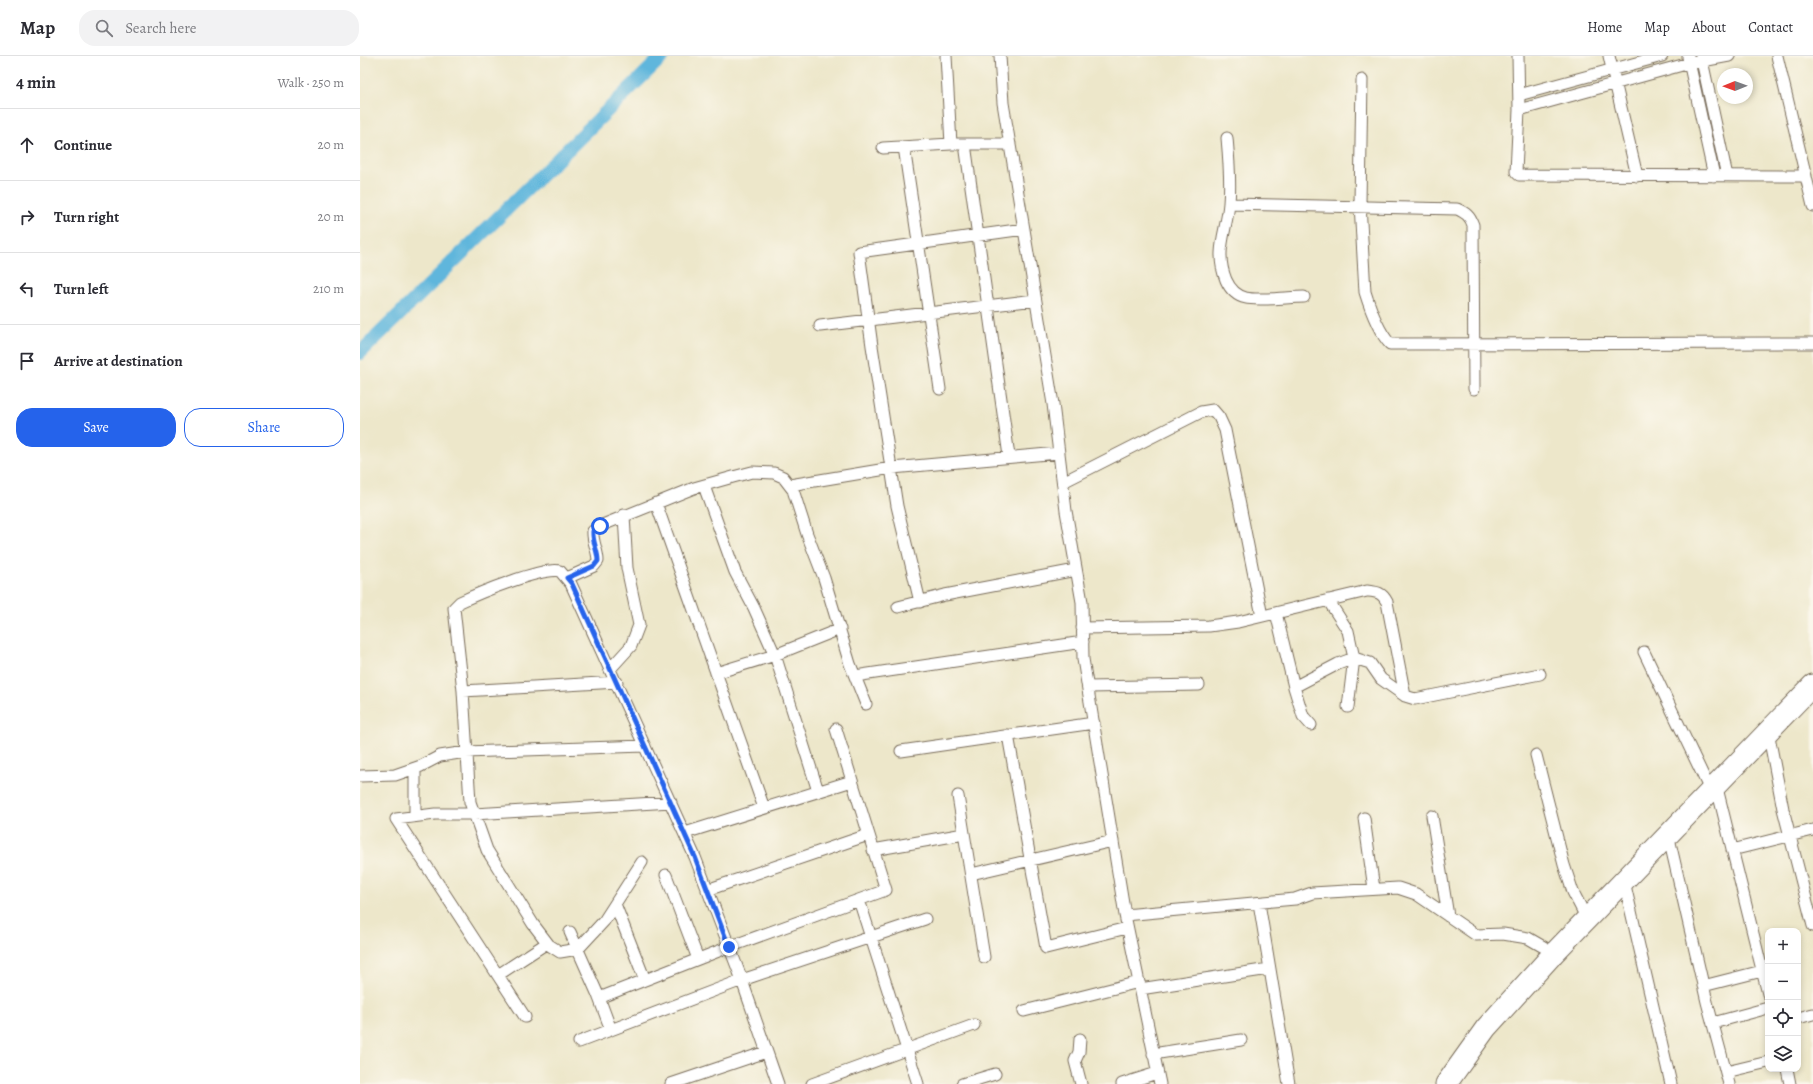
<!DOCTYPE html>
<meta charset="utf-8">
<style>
body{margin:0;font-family:Alegreya,serif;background:#f2f2f3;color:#2b2b33}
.controls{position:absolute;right:12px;bottom:12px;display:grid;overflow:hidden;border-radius:8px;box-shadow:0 2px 6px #0003}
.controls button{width:36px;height:36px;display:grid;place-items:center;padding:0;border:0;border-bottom:1px solid #e1e1e2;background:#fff;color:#2b2b33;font:20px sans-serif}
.compass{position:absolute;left:1357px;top:12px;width:36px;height:36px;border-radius:50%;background:#fff;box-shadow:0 2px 6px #0003;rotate:269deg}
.stop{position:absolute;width:12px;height:12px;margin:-9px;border:3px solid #2563eb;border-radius:50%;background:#fff}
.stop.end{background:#2563eb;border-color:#fff;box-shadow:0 1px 4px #0008}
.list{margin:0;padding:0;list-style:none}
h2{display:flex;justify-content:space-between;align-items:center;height:52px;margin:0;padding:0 16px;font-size:17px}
h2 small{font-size:13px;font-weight:400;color:#7c7c81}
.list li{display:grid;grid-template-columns:26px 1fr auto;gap:12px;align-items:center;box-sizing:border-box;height:72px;padding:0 16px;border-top:1px solid #e1e1e2}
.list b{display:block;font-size:15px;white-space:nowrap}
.list em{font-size:13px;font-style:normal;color:#7c7c81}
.actions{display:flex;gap:8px;padding:12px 16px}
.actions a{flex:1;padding:9px 0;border:1px solid #2563eb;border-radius:16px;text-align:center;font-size:14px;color:#2563eb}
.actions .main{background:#2563eb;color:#fff}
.icon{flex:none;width:22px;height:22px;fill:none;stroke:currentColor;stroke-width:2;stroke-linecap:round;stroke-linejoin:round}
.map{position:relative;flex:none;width:1453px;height:1028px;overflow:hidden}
header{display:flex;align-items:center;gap:24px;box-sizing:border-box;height:56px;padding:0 20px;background:#fff;border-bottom:1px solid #e1e1e2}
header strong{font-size:19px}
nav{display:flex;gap:22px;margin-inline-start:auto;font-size:14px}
.search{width:280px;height:36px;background:#f2f2f3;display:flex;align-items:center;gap:10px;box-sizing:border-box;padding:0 14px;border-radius:16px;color:#7c7c81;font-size:15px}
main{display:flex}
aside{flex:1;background:#fff}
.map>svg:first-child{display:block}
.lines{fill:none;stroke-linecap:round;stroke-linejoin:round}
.canal{stroke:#5fb6dc;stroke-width:14}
.street-casing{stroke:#796c5a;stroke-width:13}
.highway-casing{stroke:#796c5a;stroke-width:23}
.street{stroke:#fff;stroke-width:11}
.highway{stroke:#fff;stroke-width:21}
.route{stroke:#2563eb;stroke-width:5}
</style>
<header>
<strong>Map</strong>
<div class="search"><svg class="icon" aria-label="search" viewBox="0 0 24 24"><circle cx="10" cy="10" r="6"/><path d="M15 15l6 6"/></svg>Search here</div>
<nav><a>Home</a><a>Map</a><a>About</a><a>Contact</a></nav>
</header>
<main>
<aside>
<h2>4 min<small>Walk · 250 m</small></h2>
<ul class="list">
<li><svg class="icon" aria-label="ahead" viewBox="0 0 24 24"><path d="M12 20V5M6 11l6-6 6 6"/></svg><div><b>Continue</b></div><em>20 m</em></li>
<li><svg class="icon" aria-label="right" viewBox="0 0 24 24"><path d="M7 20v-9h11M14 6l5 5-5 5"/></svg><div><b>Turn right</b></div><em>20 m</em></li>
<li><svg class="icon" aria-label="left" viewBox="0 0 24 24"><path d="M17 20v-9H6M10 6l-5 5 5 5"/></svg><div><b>Turn left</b></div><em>210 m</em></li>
<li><svg class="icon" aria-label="arrive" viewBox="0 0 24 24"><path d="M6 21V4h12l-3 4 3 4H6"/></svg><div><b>Arrive at destination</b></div></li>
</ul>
<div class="actions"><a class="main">Save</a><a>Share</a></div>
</aside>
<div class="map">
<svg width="1453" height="1028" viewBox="0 0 1453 1028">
<rect width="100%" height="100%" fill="#fbf7ec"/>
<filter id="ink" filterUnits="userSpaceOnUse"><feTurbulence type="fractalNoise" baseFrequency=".025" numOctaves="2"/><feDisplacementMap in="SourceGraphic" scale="8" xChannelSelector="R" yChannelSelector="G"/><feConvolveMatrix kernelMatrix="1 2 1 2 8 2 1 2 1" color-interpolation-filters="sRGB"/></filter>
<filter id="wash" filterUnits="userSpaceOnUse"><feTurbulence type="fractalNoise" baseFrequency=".012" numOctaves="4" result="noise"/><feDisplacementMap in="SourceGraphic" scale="16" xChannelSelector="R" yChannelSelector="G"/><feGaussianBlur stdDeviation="0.9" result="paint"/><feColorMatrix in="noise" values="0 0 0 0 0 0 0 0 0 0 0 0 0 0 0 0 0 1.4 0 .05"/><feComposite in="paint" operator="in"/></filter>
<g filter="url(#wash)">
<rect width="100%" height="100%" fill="#ede7ca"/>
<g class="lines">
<path class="canal" d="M0 297 303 0"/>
</g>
</g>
<g filter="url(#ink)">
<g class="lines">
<defs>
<path id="street" d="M586 0 591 88
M640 0 643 47 693 348 706 455 722 546 723 603 765 859 800 1028
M1158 0 1159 54 1156 116 1159 119 1446 120
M1249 0 1277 120
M1341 0 1367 120
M1417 0 1453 150
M1328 1 1354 120
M1002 24 1000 148 1005 236C1010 252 1019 276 1030 288L1453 287
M1159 39 1302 0
M1159 54 1326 8 1369 0
M867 82C869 104 871 125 869 147 867 175 854 195 866 224 870 233 877 240 886 242 898 245 930 241 944 241
M605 88 649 400
M544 91 580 333
M523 92 591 88H650
M869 148 1097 153C1106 157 1110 160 1113 169L1114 333
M460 270 675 244
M703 426 841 356 853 354 859 361 865 374 902 560
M430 429 532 412 699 397
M344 430 375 516 394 552 415 599 458 735
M296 447 404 752
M207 522 234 510 238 505C238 494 232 486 233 475L240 470 334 432 373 421 392 416 414 417 423 421 433 434 447 478 464 522 490 608 506 648
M968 544 988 575 994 602 988 651
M560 546 537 450 512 290 499 196 664 173
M538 551 585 539 716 514
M916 557 934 631 943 660 951 669
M722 572 849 570 878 566 1007 535C1017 536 1022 536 1027 546L1045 640
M1284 596 1350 734
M251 612 271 590 279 569 267 512 264 459
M356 617 415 599 480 573
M495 620 723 586
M728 631 839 629
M934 631 978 608 994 602 1010 607 1021 623 1045 640 1055 643 1180 618
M103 635 257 626
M1408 675 1423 753 1453 870
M648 679 686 892 767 872
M541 695 734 667
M1176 699 1204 809 1213 836 1227 863
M55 713V760
M0 720 35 719 61 710 80 700 106 696 285 690
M1356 728 1408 938
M598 740 624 901
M1072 760 1088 860
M1004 762 1014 833
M325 777 492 725
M1308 778 1347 946 1369 1028
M513 794 604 778
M1372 794 1453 774
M282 806 244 865 218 893 200 896 189 889 173 868 127 794 110 746 103 635 94 552 100 546C119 537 182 511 200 515L211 528 335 801 379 916 418 1028
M611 818 753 785
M306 819 338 903
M1264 825 1311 1028
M347 834 508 779
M499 844 558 1028
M899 847 929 1028
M255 848 285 924
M765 859 935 843 952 837 1038 832 1056 838 1116 879 1143 878 1168 882 1194 897
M210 876 238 939 251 974
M138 919 187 887
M1343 930 1402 915
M780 933 909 913
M239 942 369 891 526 834 476 673
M664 955 779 926
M165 961 36 763 75 758H114L311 746
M1438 962 1453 958
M1353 967 1408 952
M720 983 719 996 715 1005 721 1028
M219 986 382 924 565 863
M793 998 881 984
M1427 1013 1430 1028
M1366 1016 1408 1006
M311 1028 406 996
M452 1028 614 969
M602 1028 635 1018
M762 1028 797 1017"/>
<path id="highway" d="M1086 1028 1126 972 1194 897 1453 629"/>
</defs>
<use href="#street" class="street-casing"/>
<use href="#highway" class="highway-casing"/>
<use href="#street" class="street"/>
<use href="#highway" class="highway"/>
</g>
</g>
<g class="lines" filter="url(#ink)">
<path class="route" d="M240 470 233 475C232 486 238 494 238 505L234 510 207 522 212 528 335 801 369 891"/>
</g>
</svg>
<div class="controls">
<button>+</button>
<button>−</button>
<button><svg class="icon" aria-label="locate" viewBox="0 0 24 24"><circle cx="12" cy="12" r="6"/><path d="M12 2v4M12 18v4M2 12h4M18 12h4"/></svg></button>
<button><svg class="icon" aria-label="layers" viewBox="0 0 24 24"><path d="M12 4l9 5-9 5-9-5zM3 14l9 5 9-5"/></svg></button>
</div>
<svg class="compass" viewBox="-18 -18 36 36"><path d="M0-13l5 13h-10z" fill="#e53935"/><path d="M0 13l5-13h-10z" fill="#7c7c81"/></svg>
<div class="stop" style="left:240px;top:470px"></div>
<div class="stop end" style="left:369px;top:891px"></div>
</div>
</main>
